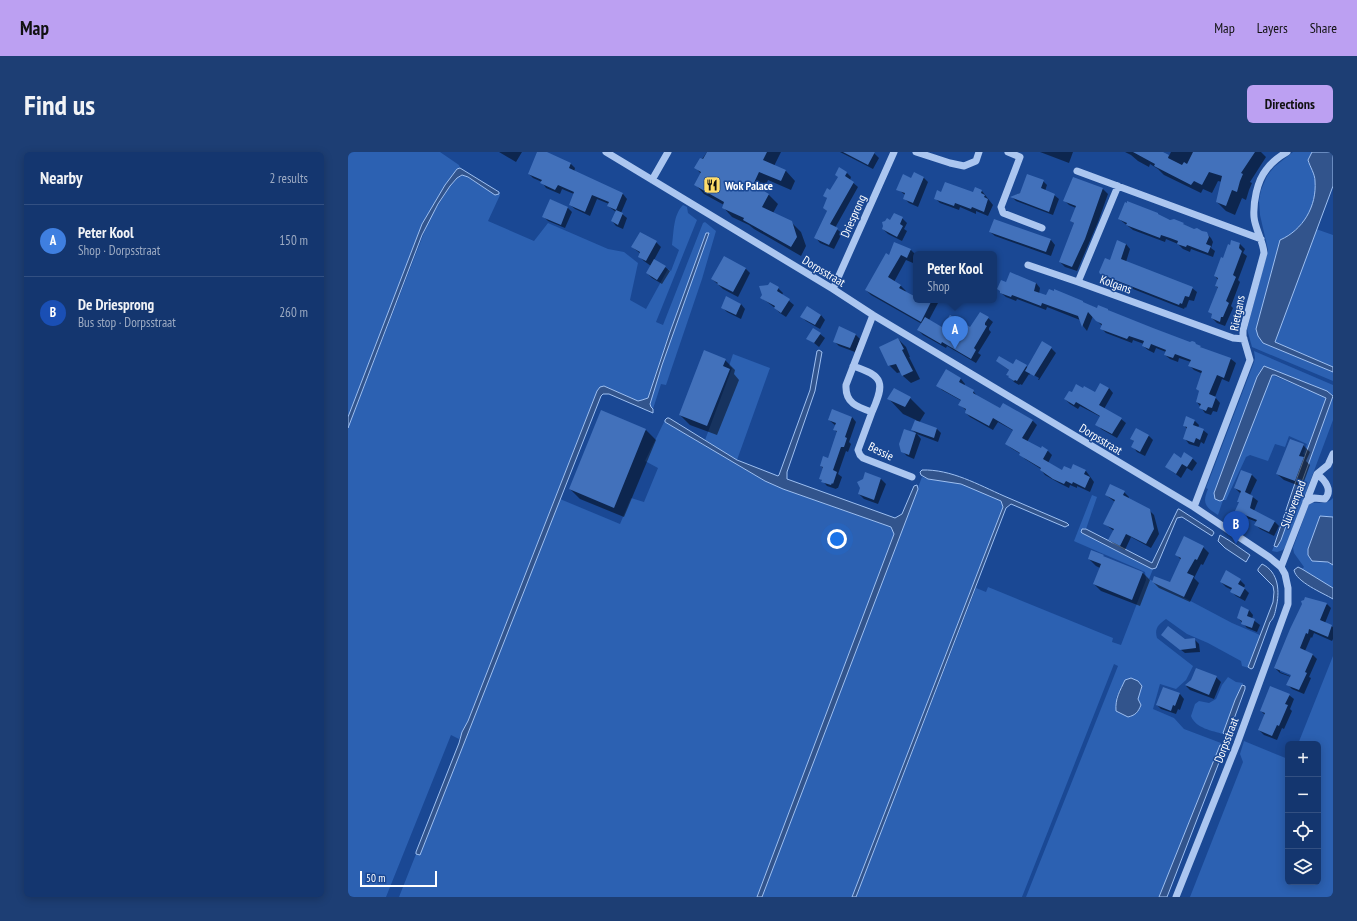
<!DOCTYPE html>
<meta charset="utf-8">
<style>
body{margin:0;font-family:"PT Sans Narrow",sans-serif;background:#1d3e74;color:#f1f3f6}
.controls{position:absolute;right:12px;bottom:12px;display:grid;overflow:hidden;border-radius:6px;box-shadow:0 2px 10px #0003}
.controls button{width:36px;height:36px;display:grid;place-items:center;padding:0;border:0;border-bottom:1px solid #335082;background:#14366f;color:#f1f3f6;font:20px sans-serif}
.scale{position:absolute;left:12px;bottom:10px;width:77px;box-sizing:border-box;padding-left:4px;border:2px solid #fff;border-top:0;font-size:11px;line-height:14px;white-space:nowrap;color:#fff;-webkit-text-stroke:3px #1a4894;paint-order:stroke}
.you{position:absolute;left:489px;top:387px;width:14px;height:14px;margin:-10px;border:3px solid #fff;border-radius:50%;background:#1a73e8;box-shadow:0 0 0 6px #1a73e833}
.badge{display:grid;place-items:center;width:26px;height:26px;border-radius:50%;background:#bca0f2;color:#fff;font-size:13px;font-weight:700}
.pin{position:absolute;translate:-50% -33px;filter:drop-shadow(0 1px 2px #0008)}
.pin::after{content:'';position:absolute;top:21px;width:14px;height:12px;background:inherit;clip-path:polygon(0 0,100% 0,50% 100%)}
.popup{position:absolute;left:565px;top:99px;width:84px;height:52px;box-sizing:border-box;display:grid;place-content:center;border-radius:6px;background:#14366f;filter:drop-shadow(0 1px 3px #0005);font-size:13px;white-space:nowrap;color:#9dabc3}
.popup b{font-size:15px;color:#f1f3f6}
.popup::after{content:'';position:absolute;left:50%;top:100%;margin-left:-8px;border:8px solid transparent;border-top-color:#14366f}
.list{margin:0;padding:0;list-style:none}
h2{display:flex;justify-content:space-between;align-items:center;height:52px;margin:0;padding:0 16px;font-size:17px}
h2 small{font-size:13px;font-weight:400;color:#9dabc3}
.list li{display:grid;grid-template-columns:26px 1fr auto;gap:12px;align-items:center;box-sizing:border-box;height:72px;padding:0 16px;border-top:1px solid #335082}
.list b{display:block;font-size:15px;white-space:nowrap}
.list p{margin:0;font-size:13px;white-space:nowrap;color:#9dabc3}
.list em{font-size:13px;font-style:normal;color:#9dabc3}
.icon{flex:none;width:22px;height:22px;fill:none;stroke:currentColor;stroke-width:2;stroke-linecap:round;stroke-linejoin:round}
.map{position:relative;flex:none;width:985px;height:745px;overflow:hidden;border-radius:6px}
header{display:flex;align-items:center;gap:24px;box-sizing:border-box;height:56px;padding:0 20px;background:#bca0f2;color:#111}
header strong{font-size:19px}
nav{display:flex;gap:22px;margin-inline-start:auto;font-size:14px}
.intro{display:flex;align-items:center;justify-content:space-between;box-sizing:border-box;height:96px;padding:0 24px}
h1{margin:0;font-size:28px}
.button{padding:10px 18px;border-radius:6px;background:#bca0f2;color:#111;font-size:14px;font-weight:700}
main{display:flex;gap:24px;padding:0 24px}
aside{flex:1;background:#14366f;border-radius:6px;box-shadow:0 2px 10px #0003}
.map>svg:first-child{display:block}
.green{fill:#2c61b2;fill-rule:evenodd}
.water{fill:#32548c;stroke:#9ec0f2}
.shadow{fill:#0007;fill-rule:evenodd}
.building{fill:#4271bb}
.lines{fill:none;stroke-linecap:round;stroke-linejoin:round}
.minor{stroke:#abc6f0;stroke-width:7}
.labels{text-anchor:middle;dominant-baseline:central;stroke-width:3;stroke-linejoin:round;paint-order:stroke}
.poi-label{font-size:12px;font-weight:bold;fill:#fff;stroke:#1a4894;text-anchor:start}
.street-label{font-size:12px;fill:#fff;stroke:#1a4894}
</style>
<header>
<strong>Map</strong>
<nav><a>Map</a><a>Layers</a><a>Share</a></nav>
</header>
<div class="intro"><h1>Find us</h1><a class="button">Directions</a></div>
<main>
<aside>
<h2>Nearby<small>2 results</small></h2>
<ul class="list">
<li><span class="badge" style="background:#3f7fe0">A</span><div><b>Peter Kool</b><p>Shop · Dorpsstraat</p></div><em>150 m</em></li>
<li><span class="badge" style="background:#1a4fb4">B</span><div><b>De Driesprong</b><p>Bus stop · Dorpsstraat</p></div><em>260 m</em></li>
</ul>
</aside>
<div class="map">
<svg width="985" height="745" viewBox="0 0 985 745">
<rect width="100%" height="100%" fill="#1a4894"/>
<path class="green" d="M0 0H92L111 13 112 16 109 17 97 33 74 72 0 265Z
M945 0H964L960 8C962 15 967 22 967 29 969 54 955 78 932 88L909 173 915 191 985 220V229L904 195 899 177 920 98 912 63 911 49 913 38 919 24 926 15Z
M116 23 147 43 151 42 152 43 140 69 186 89 200 71 260 97 276 100 290 111 282 148 298 157 320 117 323 119 331 98 324 93C326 80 325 63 335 53L339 55 340 61 349 68 308 170 315 173 355 71 357 70 368 79 354 127 318 233 313 232 305 257 303 255 302 252 314 213 361 81H358L322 180 300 246 294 248 290 249 256 234 254 235 249 239 120 569 111 587 103 583 38 745H0V276L81 68 102 34 109 26Z
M968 77 985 83V215L927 190Z
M906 199 985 233V268L938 394 935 398 929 400 924 399 926 394H929L933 388 985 244 979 239 916 214 909 225 866 341V344L924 223 977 245 978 248 958 304 955 302 959 292 941 284 937 295 927 292 920 309 902 303 898 305 878 348H875L870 363C857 355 854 351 860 337L858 336 906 210 907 206Z
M385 202 422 216 389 308 357 288 384 216 381 214Z
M317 268V270L417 329 435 337 543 375 547 382 409 745H51L68 702 72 703 212 347 272 372 283 346 296 350 310 316 297 309Z
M574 325C586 330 599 328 612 331 626 335 639 343 653 349L655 355 504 745H414Z
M744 343 749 345 738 377 736 376 734 381 805 417 801 427 884 471 912 483 901 516 894 514 893 509 860 491 839 482 818 467C811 472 806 476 809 486L845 514 838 528 828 537 812 532 805 557 826 566 836 577 873 591 811 745H678L770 514 766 512 674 745H508L628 436 638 440 640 435 765 486 764 490 773 493 798 428 797 420 728 390 726 389ZM777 528 794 534 790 547 793 553 768 546Z
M985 346V365L972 364 960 397C960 413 975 406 985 413V436L954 417 956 415 946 401 945 396 961 352C970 348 976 355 985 346Z
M985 504V745H842L895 610 892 602 896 589 940 607V730H970V592H950Z
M880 525 888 530 895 531 887 548 875 582C865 579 847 576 843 564L847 552 851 549 861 551 868 547 874 533Z"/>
<path class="water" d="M964 0H985V34L927 190 985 215V220L915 191 910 184 908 177 932 88C955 78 969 54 967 29 967 22 962 15 960 8Z
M112 16 151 40V42L147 43 120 25 114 23 109 26 102 34 90 52 74 83 0 276V265L74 72 97 33 109 17Z
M358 81H361L360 84 314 213 302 252 303 255 305 257V261L261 242H255L253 244 72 703 68 702V700L111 591 114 580 120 569 249 239 252 235 256 234 290 249 294 248 300 246 322 180Z
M471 198 474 200 467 239 439 320V327L547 366 554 362 566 334 569 333 570 337 414 745H409L546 382 543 375 435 337 417 329 317 270V268L319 266H321L389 308 430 324 431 323 462 238 469 199Z
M916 214 979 239 985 244 933 388 929 395 926 394 945 337 978 246 927 223H924L875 348 872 349 867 347 866 341 909 225Z
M574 318C603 317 631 333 656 344 677 353 698 362 719 371L721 373 717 375 663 352 658 356 508 745H504L655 355 653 349 613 332 580 327 573 323 572 320Z
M830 357H831L865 379 866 381 864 384 834 365 829 366 808 416 804 417 734 381 733 380 734 377H738L804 411Z
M972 364 985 365V413L980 410 964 409 960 403V397Z
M872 383 882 389 902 403 898 410 877 396 870 389Z
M914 412C931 420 932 440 928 456 927 461 926 466 922 470L905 516 903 517 900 515 925 450 926 440 925 434 910 419V417Z
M950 415 954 417 985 436V447C975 441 948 430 946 418Z
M783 526 790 529 794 534 790 547 793 553C790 560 788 563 780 565L768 559C767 546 772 539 777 528Z
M894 533 897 534V537L880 583 878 584 875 581 887 548Z
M872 593H874L877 595 819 745H811Z"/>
<path class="shadow" d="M151 0H174L168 10Z
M190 0H197L223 12 227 16 226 20 275 42 279 47 273 61 279 66 275 77 268 74 264 69 268 60 260 54 261 52 249 47 242 64 227 57 222 53 226 42 214 37 212 42 198 36 194 30 185 26 181 22Z
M359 0H433L426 14 438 19 447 29 443 38 420 28 415 40 421 43 430 52 425 61 443 70 453 80 458 94 453 104 406 77 401 73 384 65 375 55 376 53 356 42 347 32 353 22 348 16Z
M492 0H527L526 1 531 6 525 17Z
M692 0H725L721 11Z
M777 0H813L821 4 823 0H913L918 5 902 30 904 31 901 38 898 48 894 46 887 63 878 59 869 50 874 30 870 29 864 41 855 37 853 41 816 23 810 17 802 12 801 15 790 9 783 3Z
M499 21 503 25 502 28 510 35 487 76 494 81 486 97 472 91 468 86 480 60 476 56 480 47 476 43 483 40Z
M575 25 580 30 570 55 561 51 556 46 557 43 550 37 564 27Z
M725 26 755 37 760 42 750 70 729 119 717 115 712 110 727 72 723 69 728 56 721 53 717 49Z
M695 29 699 33 697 39 706 43 711 47 705 63 668 49 664 45Z
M634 39 645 53 640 64 628 59V62L612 55 611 58 592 51 587 46 594 41 625 42Z
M203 48 220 56 224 60 217 76 200 69 196 65Z
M554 66 559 71 556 77 559 79 554 89 540 82 535 77 543 70Z
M771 67 826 68 846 78 858 81 863 86 865 90 863 96 867 99 865 105 843 97 842 100 835 97 830 92 818 87 817 90 785 78Z
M646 68 703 88 707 93 703 104 647 84 642 80Z
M292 81 308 90 313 95 306 108 317 115 322 119 314 132 304 126 299 121 303 114 296 109 291 104 293 102 284 95Z
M884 89 892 92 897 97 895 101 899 104 890 128 892 130 883 154 885 156 877 174 869 171 864 166 865 163 861 160 870 136 868 134 870 128 867 124Z
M778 92 782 97 778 110 844 136 849 140 846 149 841 148 838 156 837 155 836 157 757 126 752 121Z
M563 98 568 103 565 111 558 108 546 130 553 134 558 139 557 140 568 147V148H588L590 151 581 168 595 176 622 177 640 166 645 170 641 176V178L643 180 630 201 633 203 628 211 599 194 598 196 575 183 570 178 574 172 523 143 518 138 541 104Z
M398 117 402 121 390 145 375 137 364 127Z
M659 131H688L692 136 691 142 736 151 750 157 760 158 762 160 852 195 855 197 883 207 888 211 881 230 874 227 867 245 872 251 869 260 865 259 863 263 857 261 849 250 852 240 849 237 855 222 846 218 842 214 843 210 831 206 830 210 822 207 817 203 818 200 808 196 806 201 800 198 795 194 796 192 785 188 784 191 758 181 753 176 754 174 745 164 739 179 735 174 732 168 699 155 698 158 669 147 668 149 658 145 653 141Z
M430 136 435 141 434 143 446 153 438 165 432 161 427 156 414 146 415 143Z
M393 152 397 157 393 167 379 160 374 155Z
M473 163 477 168 472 177 458 169 454 165Z
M472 182 477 186 471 195 460 186Z
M507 182 512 187 507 200 491 194 486 189Z
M550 187 558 195 562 205H561L572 227 563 231 555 224 553 220 549 221 541 213Z
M703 196 708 201 691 228H690L691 226 682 221V223L681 222 674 233 672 232 671 233 666 230 660 223 662 219 649 209 665 213 678 214 680 216Z
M377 208 387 218 386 222 391 228 369 283 342 273 332 263Z
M599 219 613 227 617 232 616 234 625 239 630 245 653 257 684 268 689 273 679 290 693 298 694 296 700 299 704 303 700 311 715 319 723 318 725 314 738 319 746 330 742 340 729 334V336L722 333 721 336 711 331 697 323 693 318V317L677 307 673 302 663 296 659 292 666 279 650 270 645 278 622 265 618 261 619 259 612 253 614 249 594 238 590 233Z
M761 236 765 241 756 257 773 267 778 271 769 286 753 277 749 272 753 265 732 254 730 257 722 252 717 247 724 242 748 241Z
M562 246 577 261 571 271 589 277 593 281 590 290 569 282 564 278 568 268 555 262 541 247Z
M504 265 508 270 501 290 503 292 500 300 498 299 490 322 494 325 490 336H489L488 337 479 334 472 326 475 316 473 314 480 307 490 281 486 277 488 274 481 268Z
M846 268 851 273 850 276 855 278 860 282 856 292 853 290 851 295 841 292 837 287 839 277 836 273Z
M298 278 308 288 276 365 232 347 222 337Z
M557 278 569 282 573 287 566 307 559 304 554 299Z
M801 284 805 288 797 304 789 300 785 295 787 290 783 287Z
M955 293 962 300 958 309 962 313 954 335 936 328 929 322Z
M844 306 849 311 844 319 839 316 833 326 818 315 833 307Z
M894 319 904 323 909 328 902 343 910 349 906 359 927 370 931 374 926 384 912 377 908 373 909 370 893 364 888 359 892 351 890 349 893 342 887 336Z
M518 322 533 327 538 332 530 352 516 347 511 342Z
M776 340 781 345 780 347 801 358 806 363 811 382 803 396 783 385 777 398 766 392 761 388 766 379 757 372 767 350 758 343Z
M855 395 861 401 855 413 853 412 846 426 851 431 842 450 811 436 805 430 822 431 833 408 828 402Z
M757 406 795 421 802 428 792 454 753 439 746 432 752 416 748 414 741 407Z
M892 428 897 433 896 436 901 441 897 449 888 444 883 439 884 438 878 435 873 430Z
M979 452 983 456 977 471 985 475V487L984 489 966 481 964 486 963 485 957 499 964 502 969 507 961 525 963 526 956 542 944 537 940 533 943 525 932 521 927 516ZM932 517 948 524 947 526 932 520Z
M901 458 905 463 904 467 912 473 909 480 899 476 890 466Z
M819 487 847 488 851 492 852 500 837 501Z
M868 525 873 530 866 547 842 538 838 534 844 529Z
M815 536 832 542 836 547 832 558 830 557 828 562 813 557 809 553Z
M941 543 946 547 942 557 944 559 936 577 934 576 929 588 916 583 911 578 917 563 913 559Z"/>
<path class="building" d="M189 0H199L223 11 221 16 275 41 268 58 275 61 270 73 263 69 268 58 259 54 261 50 244 43 237 60 221 53 226 40 210 33 207 38 192 31 194 28 180 22Z
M359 0H419L415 8 438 18 433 29 411 20 405 33 421 42 414 55 444 69 449 85 443 95 395 68 396 66 374 56 376 50 346 33 353 20 346 16 352 6 355 7Z
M495 0H527L520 13Z
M785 0H815L821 3 820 6 834 13 836 10 839 12 845 0H907L893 21 895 22 892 29 889 40 884 38 878 54 868 50 874 24 861 20 854 33 846 29 843 33 806 14 807 12Z
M491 15 499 20 497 24 506 30 482 72 490 76 481 93 466 86 479 59 475 56 479 46 475 44 479 36 482 38 490 25 487 23Z
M566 20 576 25 565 51 555 47 557 41 548 38 555 22 563 26Z
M679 22 696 28 693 36 707 42 701 60 662 45 672 41Z
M725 25 755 36 737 87 724 115 711 110 726 71 722 69 728 54 715 49Z
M597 30 625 40 627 35 634 38 633 41 637 43 636 45 640 47 636 60 624 55 623 57 607 51 606 54 586 47 589 38 593 40Z
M202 47 220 55 213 73 194 65Z
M779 49 810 61V62L822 68 826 67 836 71 835 72 846 77 849 76 854 79 859 80 861 85 858 92 863 94 860 101 839 93 838 95 829 92 830 89 822 86 813 83 812 86 778 73 779 71 770 67 777 50 779 51Z
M546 61 555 65 552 72 555 74 549 85 534 77 535 74 534 70 537 69 539 66 542 68Z
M646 67 703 87 698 100 641 80Z
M292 80 309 89 298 109 290 105 292 100 283 95Z
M769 88 778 92 773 107 845 135 841 145 837 144 834 152 832 151 831 153 752 122 751 120 757 106 762 108Z
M883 88 892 91 891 96 894 99 885 123 888 125 878 149 881 151 875 165H873L872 170 863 166 864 162 860 160 870 135 867 134 870 126 866 124 873 105 875 106 880 92 882 93Z
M546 90 563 97 559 106 553 103 540 125 553 133 551 136 568 145V148H584L573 170 517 138 538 101 541 103Z
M376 104 398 116 385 140 369 132 370 131 363 127Z
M306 107 318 114 309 128 298 121Z
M662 120 688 131 686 139 698 143 701 137 706 139V137L735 149V150L749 156 750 153 760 157V158L805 176 842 190 844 189 847 190 848 192 853 194 852 195 883 206 876 226 869 223 861 242 868 245 864 256 860 255 858 259 851 256 853 252 848 250 851 239 848 237 854 219 840 214 843 208 827 202 825 206 816 203 818 198 803 192 801 197 794 194 796 189 781 184 779 187 752 177 754 172 748 169 740 160 734 175 730 164 694 151 693 154 664 143 663 145 652 141V139L649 137 653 128 658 130Z
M422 130 431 135 429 139 442 147 433 161 426 156 427 154 412 146 414 143 411 134 420 133Z
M378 144 393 152 388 163 373 156Z
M459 154 473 163 467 173 452 165Z
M632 160 641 165 637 171V173L639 174 626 196 628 198 623 207 594 190 593 192 569 178 577 165 594 175 602 163 622 175Z
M491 174 508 182 502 196 485 190Z
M465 176 473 181 466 191 458 187Z
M550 186 556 197 554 198 565 219 554 224 548 212 540 214 531 195Z
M694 189 704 195 686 224 677 219Z
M356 198 378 207 375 214 382 217 359 274 331 263Z
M651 204 665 212 668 207 679 213 669 229 667 228 666 229 660 225 661 224 658 223 661 218 648 209Z
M598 217 613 226 611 230 626 238 625 241 652 256 655 251 685 268 674 286 693 296 694 294 700 298 695 307 714 318 716 314 723 317 725 312 738 318 736 322 742 325 737 336 725 330 724 332 718 329 716 332 705 327 692 318 693 316 671 303 672 301 657 292 665 278 645 266 641 274 617 261 618 257 610 253 613 248 588 234Z
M752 231 761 236 751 253 774 266 764 282 747 273 752 264 728 250 726 253 716 247 721 239 724 240 728 232 735 236 736 234 747 240Z
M546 236 563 245 557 255 539 247Z
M484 257 504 265 497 285 499 286 496 295H493L485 318 489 320 485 332 484 331 483 333 473 330 474 328 471 327 475 315 472 314 475 304 480 306 489 279 485 278 488 271 480 268Z
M253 258 298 277 266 356 221 337Z
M838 264 847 268 845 273 856 277 852 288 848 286 846 291 835 287 839 275 835 274Z
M567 268 589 276 586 286 563 278Z
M788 276 801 283 792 300 783 295 786 289 782 287Z
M556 277 568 281 561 303 553 300 551 292Z
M942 287 956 292 951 304 956 305 947 329 928 322Z
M836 300 845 306 839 315 834 312 828 322 817 315 826 301 833 306Z
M893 318 904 322 897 340 905 344 902 356 927 369 921 380 906 373 909 368 887 359 891 350H889L893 339 886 336Z
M517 320 533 326 526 348 510 342 512 336 509 330 515 327Z
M762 332 777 339 775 343 802 357 806 377 798 392 778 382 772 394 760 388 766 377 755 372 767 348 757 343Z
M836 384 856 394 849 408 847 407 839 421 846 424 836 445 804 430 806 424 822 430 833 406 827 403Z
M743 398 756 403 755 404 795 420 784 448 745 432 753 412 740 407Z
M878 418 893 427 890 432 897 436 892 445 882 440 884 436 872 430Z
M957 445 979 451 972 468 984 473 980 485 961 477 960 482 958 481 952 496 965 502 957 520 959 521 951 538 938 533 943 523 926 516 942 477 954 452 953 449 956 448Z
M893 454 901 458 899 464 907 467 904 476 893 472 894 469 889 466Z
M820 474 837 487 847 486 848 496 832 498 813 483Z
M848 516 869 524 861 543 837 533 843 528Z
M922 534 942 542 937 552 940 553 931 574 929 573 924 584 910 578 917 561 912 559Z
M815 535 832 541 827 554 825 553 823 559 808 553Z"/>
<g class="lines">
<path class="minor" d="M258 0 485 137 525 163 846 355 921 405 933 415 937 422 940 436V452L889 592 828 745
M568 0 602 11 616 14 628 9 631 0
M660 0 672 5 653 55 655 61 694 76
M729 19 913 87
M304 28 320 0
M770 34 730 130 885 186 896 187
M680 113 730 130
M485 137 546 0
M525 163 498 233C497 251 509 255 524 260L510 298 512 303 515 306 564 325
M505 214C536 224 537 231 524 260
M958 350 966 346 977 347C985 338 977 328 969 322
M846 355 902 208 895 184V178L916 101C915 88 907 77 906 65 905 51 909 29 918 18 923 11 932 4 939 0
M933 415 969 322 980 313 985 302"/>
</g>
<defs>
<symbol id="restaurant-square" viewBox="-11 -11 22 22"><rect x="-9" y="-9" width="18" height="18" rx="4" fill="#ffdc69" stroke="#1a4894"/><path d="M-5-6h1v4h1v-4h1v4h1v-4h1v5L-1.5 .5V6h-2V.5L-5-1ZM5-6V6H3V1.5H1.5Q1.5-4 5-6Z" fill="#111"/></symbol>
</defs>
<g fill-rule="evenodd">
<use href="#restaurant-square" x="354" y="23" width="20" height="20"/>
</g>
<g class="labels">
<g class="poi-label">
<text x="377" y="33">Wok Palace</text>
</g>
<g class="street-label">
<text transform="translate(505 64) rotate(-66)">Driesprong</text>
<text transform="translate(476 119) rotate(31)">Dorpsstraat</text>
<text transform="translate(768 132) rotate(20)">Kolgans</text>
<text transform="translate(889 161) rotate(-79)">Rietgans</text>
<text transform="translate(753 287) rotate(31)">Dorpsstraat</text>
<text transform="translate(533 299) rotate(26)">Bessie</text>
<text transform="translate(945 352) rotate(-69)">Sluisvenpad</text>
<text transform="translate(878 588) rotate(-69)">Dorpsstraat</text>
</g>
</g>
</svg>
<div class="controls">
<button>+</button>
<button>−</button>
<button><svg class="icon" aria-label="locate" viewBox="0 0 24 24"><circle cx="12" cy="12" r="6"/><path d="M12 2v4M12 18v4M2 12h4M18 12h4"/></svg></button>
<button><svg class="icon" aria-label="layers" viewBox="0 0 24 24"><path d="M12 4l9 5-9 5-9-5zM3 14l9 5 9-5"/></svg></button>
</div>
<div class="scale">50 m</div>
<div class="you"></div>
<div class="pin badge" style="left:607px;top:197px;background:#3f7fe0">A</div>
<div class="popup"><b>Peter Kool</b>Shop</div>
<div class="pin badge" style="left:888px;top:392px;background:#1a4fb4">B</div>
</div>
</main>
